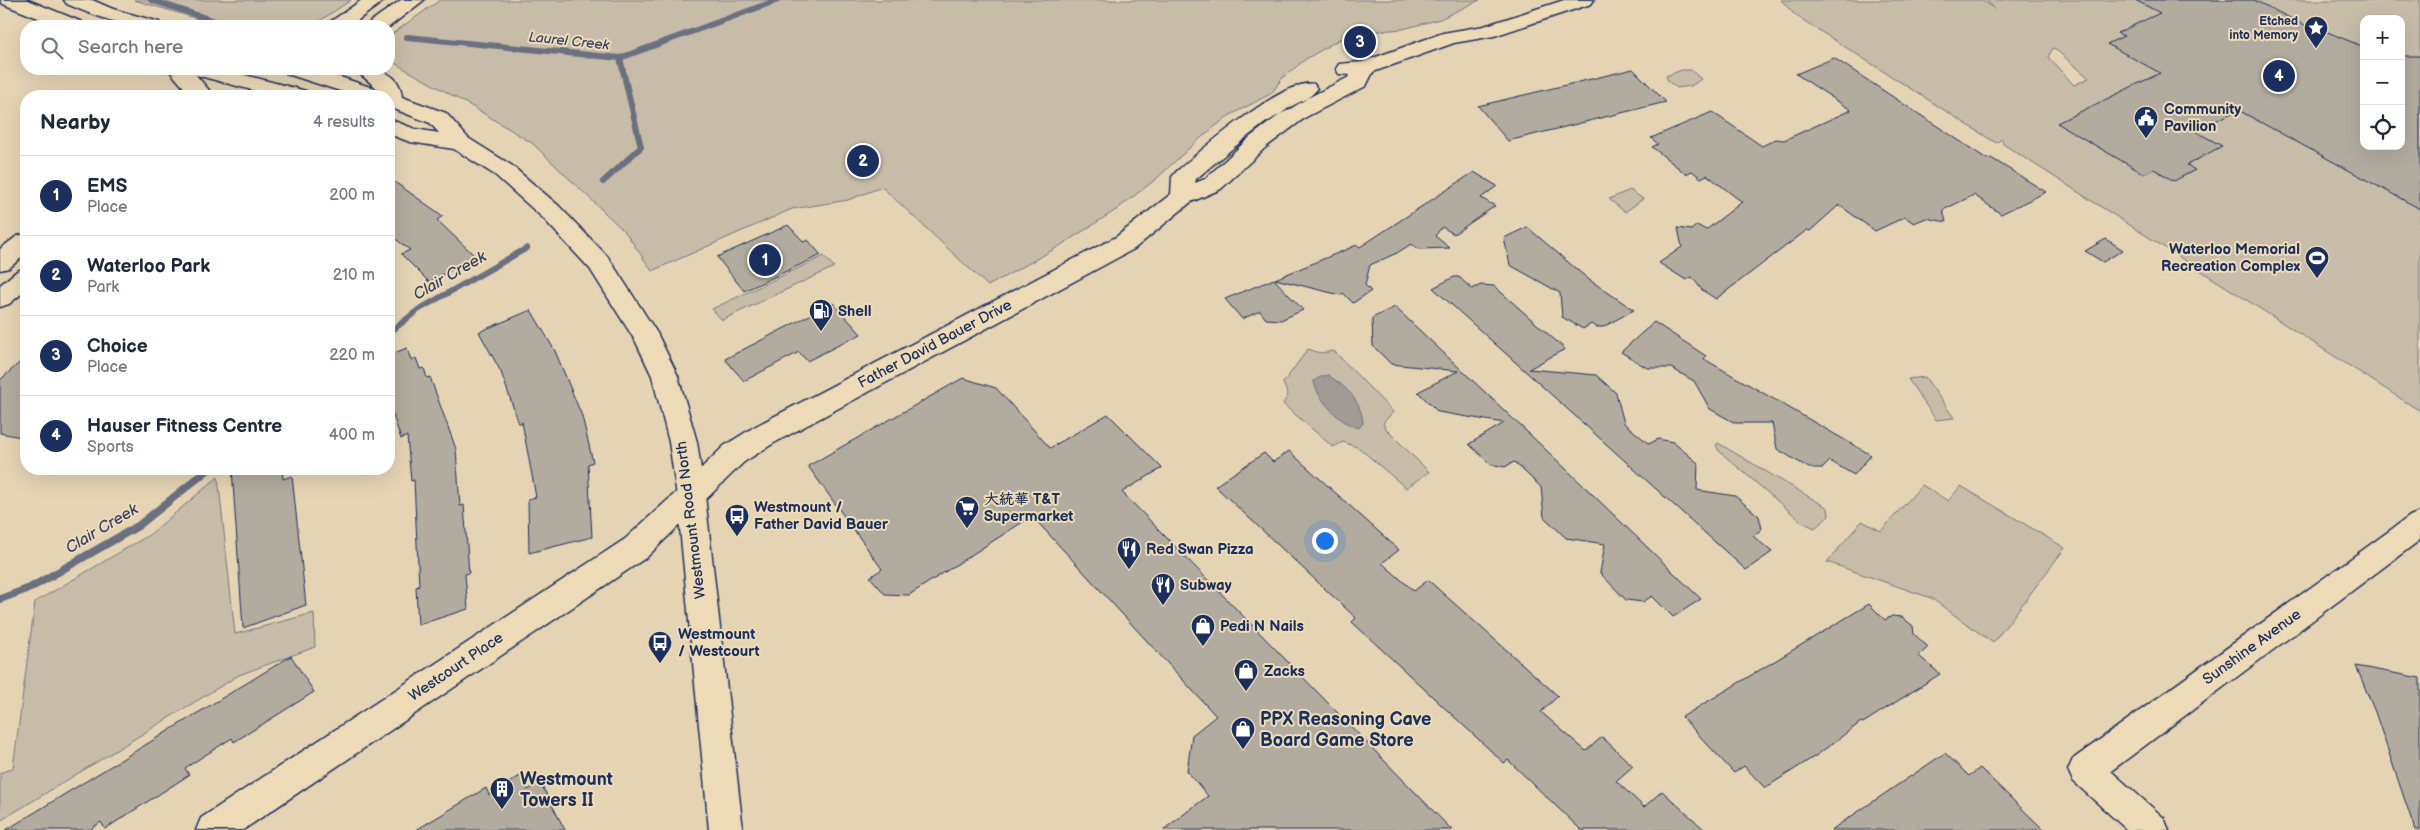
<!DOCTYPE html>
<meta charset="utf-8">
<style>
body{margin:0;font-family:"Balsamiq Sans","LXGW WenKai TC",sans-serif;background:#f2f2f3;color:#1f2937}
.controls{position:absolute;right:15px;top:15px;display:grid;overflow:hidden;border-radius:10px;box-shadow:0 5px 20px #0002}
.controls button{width:45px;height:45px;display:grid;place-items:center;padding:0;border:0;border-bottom:1px solid #e0e1e3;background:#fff;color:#1f2937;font:25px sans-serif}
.you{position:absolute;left:1324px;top:540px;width:18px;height:18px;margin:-12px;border:4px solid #fff;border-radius:50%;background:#1a73e8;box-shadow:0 0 0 8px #1a73e833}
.badge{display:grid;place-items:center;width:32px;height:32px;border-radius:50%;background:#1b2f5e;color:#fff;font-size:16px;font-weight:700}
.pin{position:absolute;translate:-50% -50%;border:2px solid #fff;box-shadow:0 1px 5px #0006}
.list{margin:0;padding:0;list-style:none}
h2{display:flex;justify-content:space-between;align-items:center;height:65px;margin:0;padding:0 20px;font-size:21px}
h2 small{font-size:16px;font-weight:400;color:#747a83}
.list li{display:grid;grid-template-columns:32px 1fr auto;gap:15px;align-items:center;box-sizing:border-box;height:80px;padding:0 20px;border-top:1px solid #e0e1e3}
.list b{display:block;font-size:19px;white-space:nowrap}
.list p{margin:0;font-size:16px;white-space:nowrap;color:#747a83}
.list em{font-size:16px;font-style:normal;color:#747a83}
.icon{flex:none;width:28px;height:28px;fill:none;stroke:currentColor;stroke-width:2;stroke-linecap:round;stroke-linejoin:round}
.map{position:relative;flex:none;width:2420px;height:830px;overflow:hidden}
.search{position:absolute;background:#fff;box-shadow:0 5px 20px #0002;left:20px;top:20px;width:375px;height:55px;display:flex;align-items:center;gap:12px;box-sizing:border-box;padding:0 18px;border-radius:20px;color:#747a83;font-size:19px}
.panel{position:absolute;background:#fff;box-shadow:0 5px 20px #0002;left:20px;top:90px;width:375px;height:385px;border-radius:20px}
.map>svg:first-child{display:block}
.green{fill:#c7bca8;stroke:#717683;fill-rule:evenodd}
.water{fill:#a09b96;stroke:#6b7080}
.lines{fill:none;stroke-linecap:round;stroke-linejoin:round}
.stream-far1{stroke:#6b7080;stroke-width:6}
.stream{stroke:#6b7080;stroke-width:8}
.building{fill:#b2ab9f;stroke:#1b2f5e}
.minor-casing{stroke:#1b2f5e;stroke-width:3}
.tertiary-casing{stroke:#1b2f5e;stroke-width:3}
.secondary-casing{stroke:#1b2f5e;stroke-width:3}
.minor{fill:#eddbb8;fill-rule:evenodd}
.tertiary{fill:#eddbb8;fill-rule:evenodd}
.secondary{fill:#eddbb8;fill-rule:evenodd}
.labels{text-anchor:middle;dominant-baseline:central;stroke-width:4;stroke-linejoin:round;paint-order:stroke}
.far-poi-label{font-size:12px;font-weight:bold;fill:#1b2f5e;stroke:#eddbb8;text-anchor:end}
.far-water-label{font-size:14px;font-style:italic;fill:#364569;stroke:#eddbb8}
.poi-label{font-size:15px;font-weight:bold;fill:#1b2f5e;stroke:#eddbb8;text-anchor:start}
.street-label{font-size:15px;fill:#1b2f5e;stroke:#eddbb8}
.water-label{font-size:16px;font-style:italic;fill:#364569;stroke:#eddbb8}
.near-poi-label{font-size:18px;font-weight:bold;fill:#1b2f5e;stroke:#eddbb8;text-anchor:start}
</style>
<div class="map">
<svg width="2420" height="830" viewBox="0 0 2420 830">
<rect width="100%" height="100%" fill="#e5d4b4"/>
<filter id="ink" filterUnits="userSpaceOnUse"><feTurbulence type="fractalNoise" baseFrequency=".02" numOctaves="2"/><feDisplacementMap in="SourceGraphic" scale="10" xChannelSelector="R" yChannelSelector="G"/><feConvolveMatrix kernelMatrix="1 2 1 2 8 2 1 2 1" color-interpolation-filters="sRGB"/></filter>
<g filter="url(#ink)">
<path class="green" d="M134 0H351L312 26H222Z
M440 0H1480L1440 19 1403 29 1367 32 1338 40 1306 59 1282 78 1272 93 1227 117 1197 141 1156 179 1116 210 1058 247 988 286 882 187 848 200 792 209 652 271 626 233 532 143 478 110 389 60V36Z
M1781 0H1982L1996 10 1986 0H2420V411L2003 144 2002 139 1996 143 1795 15ZM2364 19H2401V146H2364ZM2053 48 2055 49 2089 78 2074 85 2048 57Z
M1682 70H1691L1701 79 1691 86 1677 88 1668 81 1666 76Z
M1630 190 1643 199 1625 212 1609 199Z
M824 256 834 267 722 320 712 309Z
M1308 349 1320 353 1334 351 1393 412 1383 423 1386 429 1429 472 1406 488 1359 448 1343 442 1333 447 1283 404 1288 395 1283 383Z
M1925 377 1954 418 1936 420 1908 379Z
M1718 443 1828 508 1829 516 1815 528 1802 522 1719 451 1716 445Z
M218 477 235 634 314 613 315 647 239 675 0 821V773L13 768 35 602 149 535Z
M1922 485 1948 501 1961 486 2065 548 1993 643 1931 598 1827 562 1862 521 1881 531Z"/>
<path class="water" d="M1328 375C1346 387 1361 400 1363 423L1359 428C1344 427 1315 397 1314 381L1318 378Z"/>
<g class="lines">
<path class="stream-far1" d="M151 0 230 26
M407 37 620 58 778 0
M603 182 641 147 620 58
M389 333 418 310 527 248"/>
<path class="stream" d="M0 599 30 588 138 526 209 469"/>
</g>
<path class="building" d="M2135 0H2254L2302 24 2320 29 2364 47V146H2401V56H2420V209L2238 110 2195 131 2222 146 2187 165 2195 170 2174 181 2154 169 2144 174 2057 123 2160 73 2107 44 2124 36 2117 33 2160 13Z
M1834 58 1987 159 1991 158 2046 192 2001 214 1974 195 1943 210 1946 222 1926 218 1914 223 1905 217 1875 231 1839 205 1810 231 1807 230 1716 299 1702 290 1692 277 1686 280 1659 263 1682 247 1678 228 1691 230 1697 225 1706 230 1742 202 1707 175 1701 178 1692 171 1686 174 1652 147 1658 144 1651 138 1712 112 1762 146 1776 139 1784 140 1851 110 1796 74Z
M1633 69 1666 102 1508 141 1478 106Z
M1474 172 1497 186 1481 198 1495 206 1454 234 1442 227 1435 236 1450 248 1419 249 1411 244 1397 253 1370 265 1365 285 1371 291 1353 303 1343 293 1340 295 1275 279 1357 245 1360 247Z
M389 178 443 216 437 220 476 257 429 282 401 254 410 250 389 234Z
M788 225 804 242 808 240 821 255 744 291 717 257Z
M1527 227 1588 279 1634 310 1603 327H1596L1591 324 1583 329 1562 317 1560 293 1510 265 1504 238Z
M2106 239 2123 250 2103 262 2085 251Z
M1454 277H1459L1472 289 1481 285 1494 286 1565 349 1529 369 1596 375 1616 393 1624 423 1649 444 1658 439 1673 442 1698 463 1697 490 1735 496 1759 516 1762 529 1753 536 1772 552 1746 570 1433 288Z
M1274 279 1303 310 1281 320 1266 319 1260 311 1242 319 1225 299Z
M833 303 861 334 807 361 799 352 744 381 725 359Z
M1395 307 1564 467 1701 599 1673 617 1652 596 1643 602 1626 600 1600 573 1605 544 1566 538 1544 517 1541 487 1514 462 1505 467 1490 464 1469 444 1504 423 1438 412 1418 392 1458 371 1391 364 1373 346 1372 318Z
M531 310 555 351 582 416 593 462 588 464 592 537 529 553 528 499 536 497 522 422 519 424 501 372 479 332Z
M1654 322 1706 356 1704 359 1871 455 1854 475 1830 461 1823 468H1809L1777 449 1772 423H1735L1710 409 1694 381 1671 368H1647L1621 352Z
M407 348 411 360 416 358 420 369 424 368 427 378 430 377 456 449 460 506 464 505 469 573 465 574 468 609 418 625 416 587 419 586 414 480 411 481 407 436 401 439 389 403V355Z
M26 357V438L0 433V380Z
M963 378 996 388 1050 448 1108 414 1162 468 1122 492 1452 830H1163L1208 796 1187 771 1192 735 1216 716 1032 516 909 595 885 594 870 577 882 569 808 466Z
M1289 451 1399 550 1382 563 1414 591 1428 580 1558 696 1541 712 1586 751 1602 737 1633 766 1616 781 1644 807 1662 791 1705 830H1581L1508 760 1504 763 1352 622 1356 618 1215 486 1264 453 1273 462Z
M232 469H282L283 479 292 476 306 605 243 628Z
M1869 604 1885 620 1892 616 1902 617 1913 626 1914 634 1928 647 1919 656 1940 674 1863 723 1861 722 1817 755 1765 788 1744 766 1734 773 1682 717Z
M291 656 314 692 234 742 232 738 185 768 189 775 105 829 101 822 89 830H6Z
M2356 666 2420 678V830H2415L2375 712Z
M1945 753 1969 776 1980 768 2044 830H1831Z
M520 776 528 790 540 782 565 830H416L486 788 489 795Z"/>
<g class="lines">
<defs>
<path id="minor" d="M691 484 701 488 705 496 701 504 647 557 243 830H196L201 818 625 539 681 488Z
M2420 512V540L2111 771 2164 818 2169 830H2127L2073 781 2068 770 2073 759 2410 516Z"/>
<path id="tertiary" d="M1564 0H1594L1591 4 1494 36 1454 43 1373 72 1366 86 1306 117 1266 147 1221 189 1191 202 1134 249 774 443 744 462 701 504 691 508 681 504 677 496 681 488 724 446 754 427 1116 237 1171 194 1172 177 1176 172C1199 152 1286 77 1314 84L1317 89C1310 100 1278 115 1265 123 1241 141 1218 160 1196 179L1195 183 1205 179 1250 137 1290 107 1349 77 1350 75 1339 74 1336 69 1339 64 1362 62 1443 33 1484 26Z"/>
<path id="secondary" d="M0 0H28L82 22 85 26H58L3 4Z
M64 0H92L113 9 159 22 162 26C126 28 100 18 67 4Z
M362 0H385L350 26H327L330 22Z
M401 0H424L389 27 367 26 370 22Z
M168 69H222L306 91 309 96H274L196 75 214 96H191Z
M284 69H316L379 90 354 69C376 68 400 71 402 97L446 113 468 138 511 165 559 206 608 257 657 333 678 376 697 442 705 496 743 830H709L677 496 669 442 652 376 636 342 590 269 543 218 495 175 454 149 410 142 389 134V119L415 129 439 133 430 123 389 107V96H356L287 74Z
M26 234V254L9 268 0 270V249L17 236Z
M26 268V290L9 304 0 307V285L17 271Z"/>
</defs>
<use href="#minor" class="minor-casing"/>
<use href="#tertiary" class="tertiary-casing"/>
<use href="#secondary" class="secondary-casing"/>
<use href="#minor" class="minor"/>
<use href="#tertiary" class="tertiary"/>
<use href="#secondary" class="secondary"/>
</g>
</g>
<defs>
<symbol id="sight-pin" viewBox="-11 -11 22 30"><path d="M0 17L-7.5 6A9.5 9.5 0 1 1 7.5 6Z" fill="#1b2f5e" stroke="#eddbb8"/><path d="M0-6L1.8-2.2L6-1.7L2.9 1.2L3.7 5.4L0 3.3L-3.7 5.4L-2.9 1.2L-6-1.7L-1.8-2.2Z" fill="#fff"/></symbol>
<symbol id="civic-pin" viewBox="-11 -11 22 30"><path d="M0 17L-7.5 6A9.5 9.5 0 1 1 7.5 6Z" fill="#1b2f5e" stroke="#eddbb8"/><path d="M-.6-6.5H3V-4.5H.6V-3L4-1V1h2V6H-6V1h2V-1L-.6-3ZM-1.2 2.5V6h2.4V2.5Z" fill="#fff"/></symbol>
<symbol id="stadium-pin" viewBox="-11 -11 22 30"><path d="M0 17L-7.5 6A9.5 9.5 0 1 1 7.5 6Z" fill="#1b2f5e" stroke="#eddbb8"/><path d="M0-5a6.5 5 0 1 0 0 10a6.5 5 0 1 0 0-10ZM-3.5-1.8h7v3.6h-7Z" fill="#fff"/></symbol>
<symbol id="fuel-pin" viewBox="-11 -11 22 30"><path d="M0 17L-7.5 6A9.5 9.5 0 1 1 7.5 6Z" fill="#1b2f5e" stroke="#eddbb8"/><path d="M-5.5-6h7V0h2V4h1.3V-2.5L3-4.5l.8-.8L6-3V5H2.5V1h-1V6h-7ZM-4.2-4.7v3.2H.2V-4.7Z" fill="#fff"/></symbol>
<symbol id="supermarket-pin" viewBox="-11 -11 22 30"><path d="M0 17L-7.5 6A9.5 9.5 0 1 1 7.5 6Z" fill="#1b2f5e" stroke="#eddbb8"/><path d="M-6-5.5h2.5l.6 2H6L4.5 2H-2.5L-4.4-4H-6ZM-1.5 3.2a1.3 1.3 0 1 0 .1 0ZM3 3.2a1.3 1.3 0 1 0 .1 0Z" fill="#fff"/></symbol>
<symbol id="bus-pin" viewBox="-11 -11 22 30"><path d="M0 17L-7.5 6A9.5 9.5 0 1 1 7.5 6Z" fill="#1b2f5e" stroke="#eddbb8"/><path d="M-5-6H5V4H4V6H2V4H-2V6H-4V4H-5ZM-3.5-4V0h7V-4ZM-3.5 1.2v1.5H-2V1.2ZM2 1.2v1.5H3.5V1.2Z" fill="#fff"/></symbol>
<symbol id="restaurant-pin" viewBox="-11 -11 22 30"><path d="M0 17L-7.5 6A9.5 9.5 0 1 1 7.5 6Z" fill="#1b2f5e" stroke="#eddbb8"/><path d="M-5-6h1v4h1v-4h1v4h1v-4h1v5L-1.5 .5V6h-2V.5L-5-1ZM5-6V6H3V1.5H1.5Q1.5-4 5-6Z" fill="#fff"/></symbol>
<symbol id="shop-pin" viewBox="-11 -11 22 30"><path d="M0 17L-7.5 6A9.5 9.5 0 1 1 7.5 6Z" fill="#1b2f5e" stroke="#eddbb8"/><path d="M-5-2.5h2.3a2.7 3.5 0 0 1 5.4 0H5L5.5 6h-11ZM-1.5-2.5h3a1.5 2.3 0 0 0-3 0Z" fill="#fff"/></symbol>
<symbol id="building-pin" viewBox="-11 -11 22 30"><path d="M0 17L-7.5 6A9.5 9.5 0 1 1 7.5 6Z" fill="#1b2f5e" stroke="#eddbb8"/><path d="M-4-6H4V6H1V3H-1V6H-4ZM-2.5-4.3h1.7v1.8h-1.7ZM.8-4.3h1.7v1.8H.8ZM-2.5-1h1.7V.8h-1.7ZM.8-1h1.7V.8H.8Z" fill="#fff"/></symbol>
</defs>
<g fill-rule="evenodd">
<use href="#sight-pin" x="2302" y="14" width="28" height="38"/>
<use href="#civic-pin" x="2132" y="104" width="28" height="38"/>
<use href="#stadium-pin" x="2303" y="244" width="28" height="38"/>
<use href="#fuel-pin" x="807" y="297" width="28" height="38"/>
<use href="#supermarket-pin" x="953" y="494" width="28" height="38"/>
<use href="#bus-pin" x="723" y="502" width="28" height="38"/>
<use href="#restaurant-pin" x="1115" y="535" width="28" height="38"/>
<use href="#restaurant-pin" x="1149" y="571" width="28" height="38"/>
<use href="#shop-pin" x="1189" y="612" width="28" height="38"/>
<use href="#bus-pin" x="646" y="629" width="28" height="38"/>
<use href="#shop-pin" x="1232" y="657" width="28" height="38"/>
<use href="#shop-pin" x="1229" y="715" width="28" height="38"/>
<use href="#building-pin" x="488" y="775" width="28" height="38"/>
</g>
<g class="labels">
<g class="far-poi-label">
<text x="2298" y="21">Etched<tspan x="2298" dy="14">into Memory</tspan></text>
</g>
<g class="far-water-label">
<text transform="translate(569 41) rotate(6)">Laurel Creek</text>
</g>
<g class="poi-label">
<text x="2164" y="109">Community<tspan x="2164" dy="17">Pavilion</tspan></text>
<text x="2300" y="249" text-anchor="end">Waterloo Memorial<tspan x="2300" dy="17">Recreation Complex</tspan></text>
<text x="838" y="311">Shell</text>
<text x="984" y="499">大統華 T&amp;T<tspan x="984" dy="17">Supermarket</tspan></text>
<text x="754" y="507">Westmount /<tspan x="754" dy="17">Father David Bauer</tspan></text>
<text x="1146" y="549">Red Swan Pizza</text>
<text x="1180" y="585">Subway</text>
<text x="1220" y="626">Pedi N Nails</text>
<text x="678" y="634">Westmount<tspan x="678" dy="17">/ Westcourt</tspan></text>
<text x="1264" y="671">Zacks</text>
</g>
<g class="street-label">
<text transform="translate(935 344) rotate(-28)">Father David Bauer Drive</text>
<text transform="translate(691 520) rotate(-97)">Westmount Road North</text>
<text transform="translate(2252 647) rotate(-36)">Sunshine Avenue</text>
<text transform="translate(456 667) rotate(-34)">Westcourt Place</text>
</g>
<g class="water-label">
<text transform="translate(450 276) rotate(-30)">Clair Creek</text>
<text transform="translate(102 529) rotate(-31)">Clair Creek</text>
</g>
<g class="near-poi-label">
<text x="1260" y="719">PPX Reasoning Cave<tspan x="1260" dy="21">Board Game Store</tspan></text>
<text x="520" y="779">Westmount<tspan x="520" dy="21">Towers II</tspan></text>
</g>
</g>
</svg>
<div class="controls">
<button>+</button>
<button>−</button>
<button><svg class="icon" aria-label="locate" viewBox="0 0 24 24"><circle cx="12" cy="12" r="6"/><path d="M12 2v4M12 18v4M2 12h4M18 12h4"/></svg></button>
</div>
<div class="you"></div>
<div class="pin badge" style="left:765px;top:260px">1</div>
<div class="pin badge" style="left:863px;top:161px">2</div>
<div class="pin badge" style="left:1360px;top:42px">3</div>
<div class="pin badge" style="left:2279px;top:76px">4</div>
<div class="search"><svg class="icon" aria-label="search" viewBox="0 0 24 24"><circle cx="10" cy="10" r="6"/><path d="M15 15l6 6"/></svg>Search here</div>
<section class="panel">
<h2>Nearby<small>4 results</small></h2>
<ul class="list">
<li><span class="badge">1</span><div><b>EMS</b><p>Place</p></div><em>200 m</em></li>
<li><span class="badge">2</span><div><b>Waterloo Park</b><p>Park</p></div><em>210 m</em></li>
<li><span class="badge">3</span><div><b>Choice</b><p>Place</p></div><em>220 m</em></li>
<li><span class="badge">4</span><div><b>Hauser Fitness Centre</b><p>Sports</p></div><em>400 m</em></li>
</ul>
</section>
</div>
